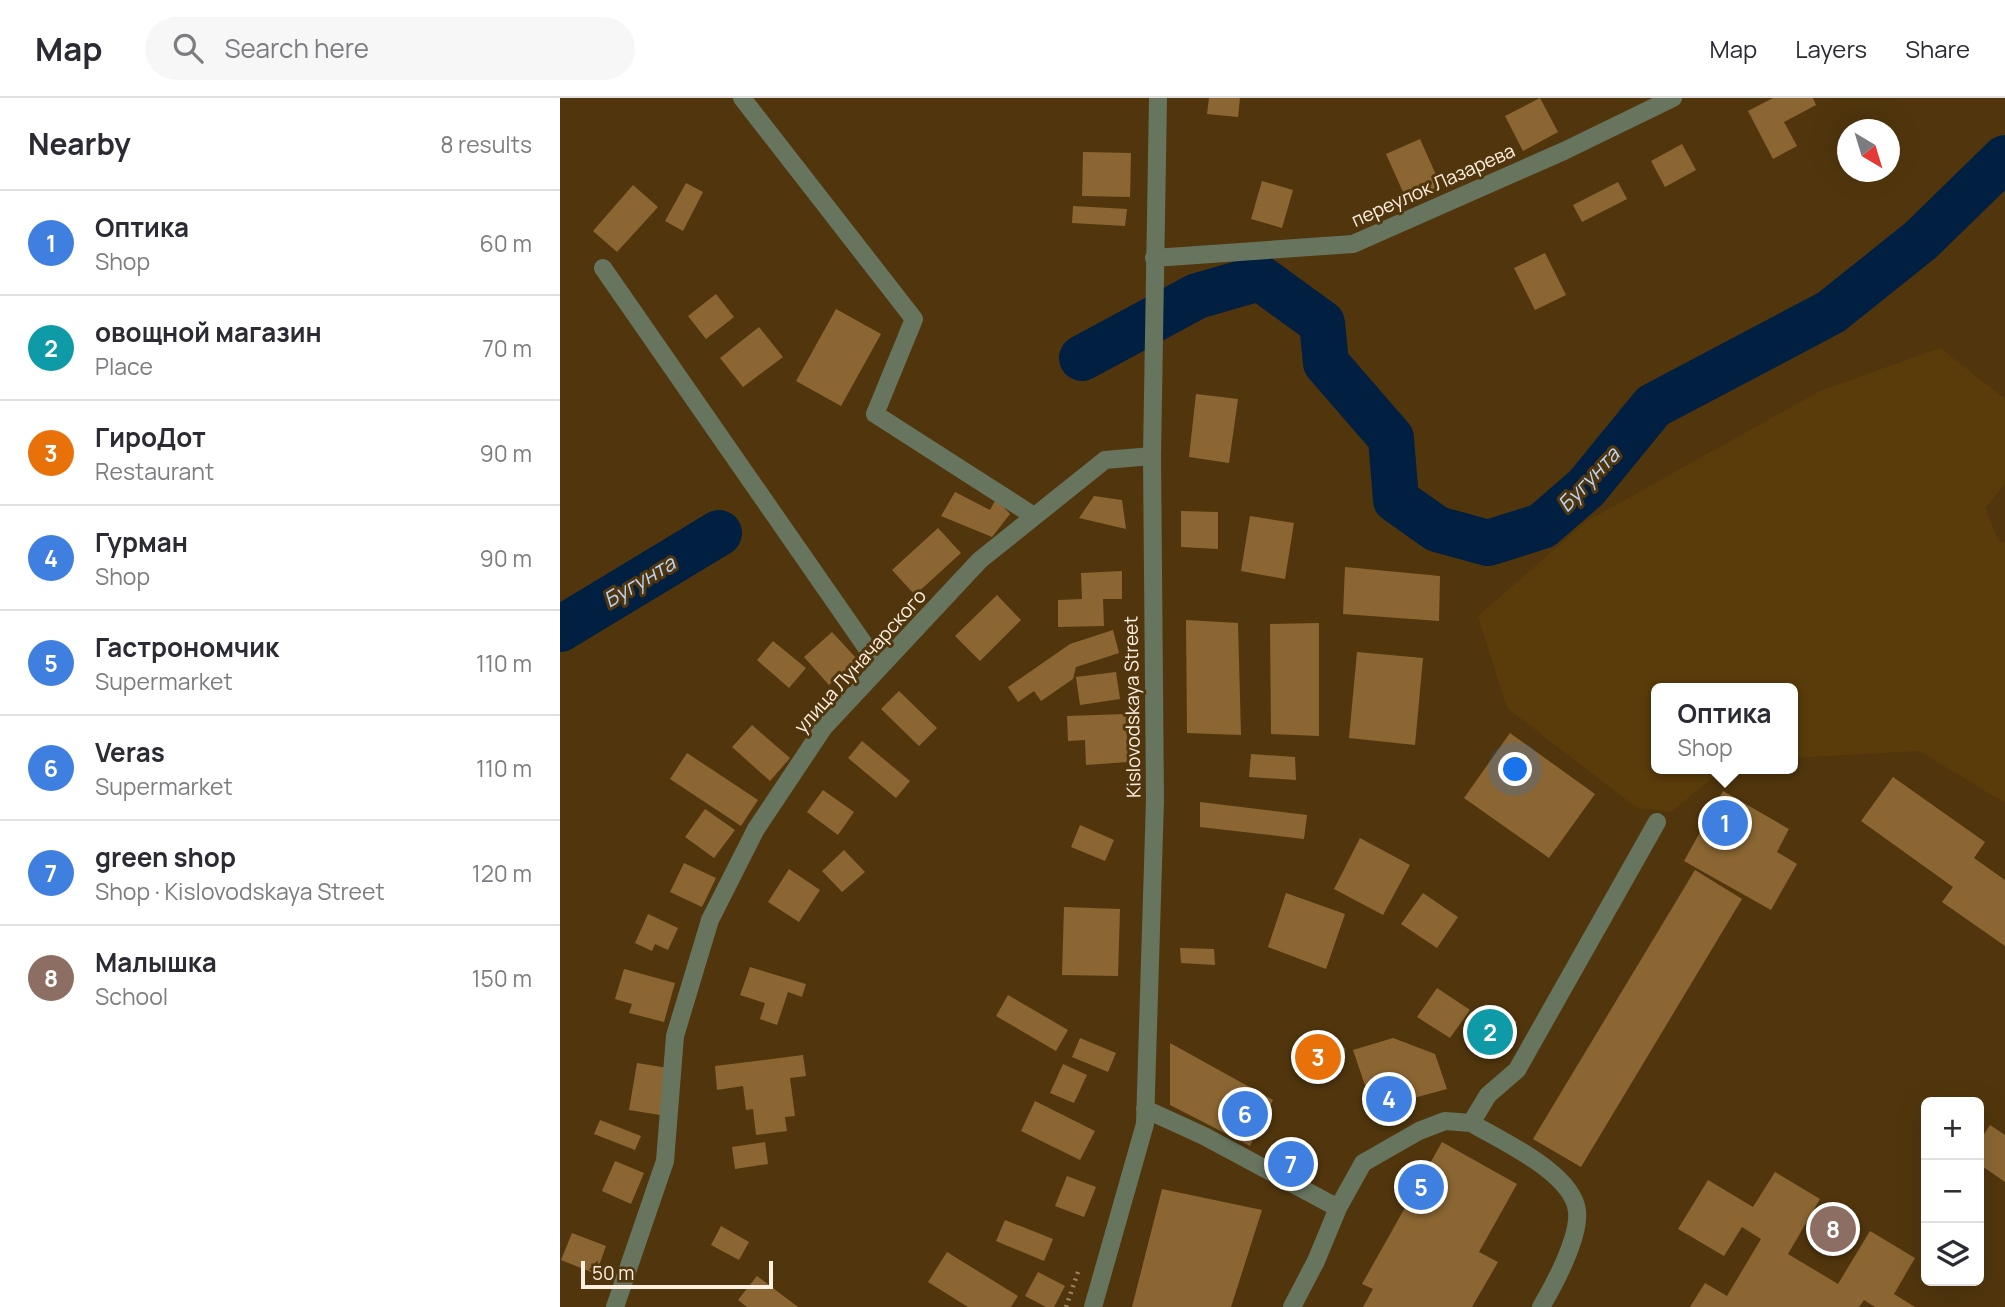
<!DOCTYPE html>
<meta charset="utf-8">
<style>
body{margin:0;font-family:Manrope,sans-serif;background:#f7f7f7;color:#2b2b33}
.controls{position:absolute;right:21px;bottom:21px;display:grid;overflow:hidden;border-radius:10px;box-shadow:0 7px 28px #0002}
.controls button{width:63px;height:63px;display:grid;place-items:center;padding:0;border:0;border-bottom:2px solid #e1e1e2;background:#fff;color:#2b2b33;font:35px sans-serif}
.compass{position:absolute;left:1277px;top:21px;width:63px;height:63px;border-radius:50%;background:#fff;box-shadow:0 7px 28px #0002;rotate:142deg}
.scale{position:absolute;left:21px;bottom:18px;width:192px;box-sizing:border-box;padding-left:7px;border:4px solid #fdf0e0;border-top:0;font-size:19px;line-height:24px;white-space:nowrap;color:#fdf0e0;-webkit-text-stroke:5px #51360d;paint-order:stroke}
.you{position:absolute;left:956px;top:672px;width:24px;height:24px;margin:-18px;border:5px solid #fff;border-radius:50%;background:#1a73e8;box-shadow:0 0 0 10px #1a73e833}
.badge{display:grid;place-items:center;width:46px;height:46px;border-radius:50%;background:#546c8d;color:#fff;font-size:23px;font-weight:700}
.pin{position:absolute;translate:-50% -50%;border:4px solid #fff;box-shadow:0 2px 7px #0006}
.popup{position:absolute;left:1091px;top:585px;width:147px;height:91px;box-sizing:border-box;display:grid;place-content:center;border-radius:10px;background:#fff;filter:drop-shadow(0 2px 5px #0005);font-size:23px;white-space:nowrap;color:#7c7c81}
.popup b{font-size:26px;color:#2b2b33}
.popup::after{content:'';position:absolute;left:50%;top:100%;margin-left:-14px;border:14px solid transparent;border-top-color:#fff}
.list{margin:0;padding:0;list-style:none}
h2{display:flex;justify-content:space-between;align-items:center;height:91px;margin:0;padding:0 28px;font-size:30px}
h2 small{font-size:23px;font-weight:400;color:#7c7c81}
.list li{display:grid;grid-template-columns:46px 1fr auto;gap:21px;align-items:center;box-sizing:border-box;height:105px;padding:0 28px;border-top:2px solid #e1e1e2}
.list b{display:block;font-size:26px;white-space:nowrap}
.list p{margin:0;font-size:23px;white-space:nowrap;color:#7c7c81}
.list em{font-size:23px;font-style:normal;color:#7c7c81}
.icon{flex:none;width:38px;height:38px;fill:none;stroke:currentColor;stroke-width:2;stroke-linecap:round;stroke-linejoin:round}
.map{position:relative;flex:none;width:1445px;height:1209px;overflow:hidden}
header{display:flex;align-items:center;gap:42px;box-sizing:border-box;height:98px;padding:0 35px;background:#fff;border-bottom:2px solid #e1e1e2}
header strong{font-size:33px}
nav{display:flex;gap:38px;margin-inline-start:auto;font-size:24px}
.search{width:490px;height:63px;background:#f7f7f7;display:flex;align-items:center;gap:18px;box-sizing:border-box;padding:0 24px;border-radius:38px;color:#7c7c81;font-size:26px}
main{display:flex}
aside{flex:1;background:#fff}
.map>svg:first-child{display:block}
.built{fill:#5a3c0a}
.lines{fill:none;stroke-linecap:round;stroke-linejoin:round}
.river{stroke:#011f40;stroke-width:46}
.building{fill:#8b6632}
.path{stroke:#9b8668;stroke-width:4.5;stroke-dasharray:2 5;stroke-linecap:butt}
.minor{stroke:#67755f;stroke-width:18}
.labels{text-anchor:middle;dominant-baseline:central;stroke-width:6;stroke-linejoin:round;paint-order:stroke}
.street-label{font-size:19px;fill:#fdf0e0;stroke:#51360d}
.water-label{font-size:21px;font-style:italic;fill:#b9d7fc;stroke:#51360d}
</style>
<header>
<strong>Map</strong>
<div class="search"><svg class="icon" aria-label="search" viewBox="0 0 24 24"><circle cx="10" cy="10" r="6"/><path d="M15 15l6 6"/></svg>Search here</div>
<nav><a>Map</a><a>Layers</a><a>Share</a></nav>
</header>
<main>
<aside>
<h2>Nearby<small>8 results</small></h2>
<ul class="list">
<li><span class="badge" style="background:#3f7fe0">1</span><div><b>Оптика</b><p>Shop</p></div><em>60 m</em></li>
<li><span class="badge" style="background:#0f9aa8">2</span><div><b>овощной магазин</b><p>Place</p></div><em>70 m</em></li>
<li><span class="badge" style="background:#e8710a">3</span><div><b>ГироДот</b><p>Restaurant</p></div><em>90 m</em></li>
<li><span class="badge" style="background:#3f7fe0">4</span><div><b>Гурман</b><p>Shop</p></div><em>90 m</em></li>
<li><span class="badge" style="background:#3f7fe0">5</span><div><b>Гастрономчик</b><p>Supermarket</p></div><em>110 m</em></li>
<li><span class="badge" style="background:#3f7fe0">6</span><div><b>Veras</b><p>Supermarket</p></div><em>110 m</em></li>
<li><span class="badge" style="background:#3f7fe0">7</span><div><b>green shop</b><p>Shop · Kislovodskaya Street</p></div><em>120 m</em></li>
<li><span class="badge" style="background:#8d6e63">8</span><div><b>Малышка</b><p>School</p></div><em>150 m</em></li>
</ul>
</aside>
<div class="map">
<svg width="1445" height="1209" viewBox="0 0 1445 1209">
<rect width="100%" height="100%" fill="#51360d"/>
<path class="built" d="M1380 250 1445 301V386L1425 410 1439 444H1445V705L1359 653 1233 660V590H1097V671H1163L1111 714 1077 710 947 610 918 518 1027 423 1260 293Z"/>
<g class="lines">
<path class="river" d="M522 260 637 198 700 180 762 225 766 265 831 340 836 402 877 431 928 445 982 428 1026 390 1093 308 1271 214 1361 142 1445 60
M0 531 159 435"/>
</g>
<path class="building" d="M649 0H680L678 19 647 16Z
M980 0 998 34 963 53 945 18Z
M1213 0H1253L1256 7 1224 24 1237 48 1213 61 1188 13Z
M860 41 881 88 847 103 826 56Z
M1122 46 1136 72 1105 89 1091 63Z
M523 54 571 55 570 99 522 98Z
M702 83 733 92 722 130 691 121Z
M1058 84 1067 101 1022 124 1013 107Z
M126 85 143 94 123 133 105 123Z
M73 87 98 109 57 154 33 133Z
M513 108 567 111 565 128 512 125Z
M985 155 1006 197 975 212 954 170Z
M156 196 174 219 146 241 128 218Z
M276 211 321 236 281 308 236 283Z
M199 229 223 259 183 289 160 260Z
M636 296 678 301 669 365 629 359Z
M395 394 430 412 436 401 450 416 432 439 381 418Z
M534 398 562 402 566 431 519 420Z
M621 413 658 414V451L621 449Z
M690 418 734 425 725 481 681 473Z
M378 430 401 455 355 497 332 472Z
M785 469 880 478 879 523 783 516Z
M562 473V501H543L544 528 498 529V502L522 501 521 475Z
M437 497 461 522 420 563 395 538Z
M626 522 678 525 681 637 627 635Z
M759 525V638L711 636 710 526Z
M553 532 559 555 516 569 513 581 481 603 474 593 458 604 448 589 510 546Z
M272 534 297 561 269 587 244 559Z
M213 543 246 570 229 590 197 562Z
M797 554 863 560 855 647 789 640Z
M556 574 560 601 520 607 516 579Z
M339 593 377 630 359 648 321 611Z
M566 616 568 664 526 667 525 642 508 643 507 618Z
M192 627 230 660 210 683 172 649Z
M950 635 1035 696 989 760 904 700Z
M302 643 350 683 336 700 288 660Z
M127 655 198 702 181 728 110 681Z
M691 656 735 659 736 682 689 679Z
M1333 679 1425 744 1414 760 1445 782V848L1382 804 1393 789 1301 723Z
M263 692 294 714 278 737 247 714Z
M1163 693 1229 731 1217 754 1237 766 1211 812 1124 763Z
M640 704 747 717 744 741 640 729Z
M145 711 175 732 154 760 125 739Z
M520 727 554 742 545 763 511 749Z
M800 740 850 767 823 817 774 791Z
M284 752 305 774 282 794 262 773Z
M124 765 156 780 142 809 110 794Z
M229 771 260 792 239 824 208 804Z
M1135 772 1182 801 1021 1069 973 1041Z
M726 795 785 816 766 871 708 849Z
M863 795 898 819 877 850 841 826Z
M504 809 560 811 558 878 502 877Z
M88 816 118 830 108 852 95 846 92 853 75 845Z
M620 850 654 851 655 867 621 865Z
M190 869 246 886 242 899 228 894 217 927 200 921 205 905 180 897Z
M64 871 115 885 104 924 69 915 72 906 55 901Z
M877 890 910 912 890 940 857 919Z
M448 897 508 932 496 953 436 918Z
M926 906 957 924 934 960 904 943Z
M757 934 786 951 771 977 742 961Z
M520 940 556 955 548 974 512 959Z
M833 940 875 956 887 991 813 1011 793 952Z
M610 945 713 1002 690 1048 610 1007Z
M243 957 246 978 230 980 235 1018 225 1019 227 1033 196 1037 193 1011 186 1012 183 988 157 992 155 968Z
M77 965 108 970 100 1017 69 1012Z
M503 966 527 977 514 1005 490 995Z
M475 1003 535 1033 520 1062 461 1033Z
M40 1022 81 1038 75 1052 34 1036Z
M1430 1027 1445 1037V1084L1419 1066V1044Z
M205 1044 208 1066 175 1071 172 1049Z
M882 1044 957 1086 919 1154 938 1164 912 1209H803L813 1191 802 1186Z
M55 1063 84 1075 71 1106 42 1093Z
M1215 1074 1260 1101 1228 1156 1278 1186 1310 1133 1355 1160 1334 1196 1355 1209H1315L1304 1202 1299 1209H1130L1145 1185 1167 1198 1201 1141 1182 1129 1164 1158 1118 1131 1148 1082 1193 1109Z
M507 1078 536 1089 524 1119 495 1108Z
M602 1091 702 1112 671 1209H572Z
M445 1122 493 1141 484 1163 436 1143Z
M161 1128 189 1144 179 1162 151 1147Z
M12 1135 46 1148 36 1176 1 1162Z
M387 1154 458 1198 451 1209H408L368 1184Z
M478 1174 505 1188 494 1209H486L465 1198Z
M197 1178 238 1209H187L178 1202Z"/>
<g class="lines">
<path class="path" d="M506 1209 518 1174"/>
<path class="minor" d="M182 0 354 221 315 316 474 418
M594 160 793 146 1004 53 1113 0
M43 170 320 569
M585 1011 644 1038 778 1110 756 1163 732 1209
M911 1025C940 1042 1013 1075 1017 1113 1020 1139 994 1187 981 1209
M778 1110 803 1065 859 1033 885 1023 911 1025 928 997 957 972 1097 724
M55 1209 105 1063 115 938 150 822 196 731 264 629 420 462 545 362 592 358
M533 1209 585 1026 595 702 592 358 598 0"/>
</g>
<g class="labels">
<g class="street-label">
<text transform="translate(873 87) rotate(-24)">переулок Лазарева</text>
<text transform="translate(300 563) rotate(-48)">улица Луначарского</text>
<text transform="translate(572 609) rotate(-91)">Kislovodskaya Street</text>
</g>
<g class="water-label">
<text transform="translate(1028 381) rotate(-47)">Бугунта</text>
<text transform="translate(79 483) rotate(-31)">Бугунта</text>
</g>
</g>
</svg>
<div class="controls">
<button>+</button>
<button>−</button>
<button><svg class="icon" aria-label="layers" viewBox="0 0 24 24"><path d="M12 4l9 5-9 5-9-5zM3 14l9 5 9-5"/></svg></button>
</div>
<svg class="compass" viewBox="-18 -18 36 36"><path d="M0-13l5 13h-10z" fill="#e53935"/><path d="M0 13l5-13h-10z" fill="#7c7c81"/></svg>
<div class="scale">50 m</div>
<div class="you"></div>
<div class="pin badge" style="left:1165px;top:725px;background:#3f7fe0">1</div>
<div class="popup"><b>Оптика</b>Shop</div>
<div class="pin badge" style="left:930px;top:934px;background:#0f9aa8">2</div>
<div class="pin badge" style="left:758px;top:959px;background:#e8710a">3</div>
<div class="pin badge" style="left:829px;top:1001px;background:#3f7fe0">4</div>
<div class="pin badge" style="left:861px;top:1089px;background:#3f7fe0">5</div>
<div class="pin badge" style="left:685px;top:1016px;background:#3f7fe0">6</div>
<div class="pin badge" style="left:731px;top:1066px;background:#3f7fe0">7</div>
<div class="pin badge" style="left:1273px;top:1131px;background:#8d6e63">8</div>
</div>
</main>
